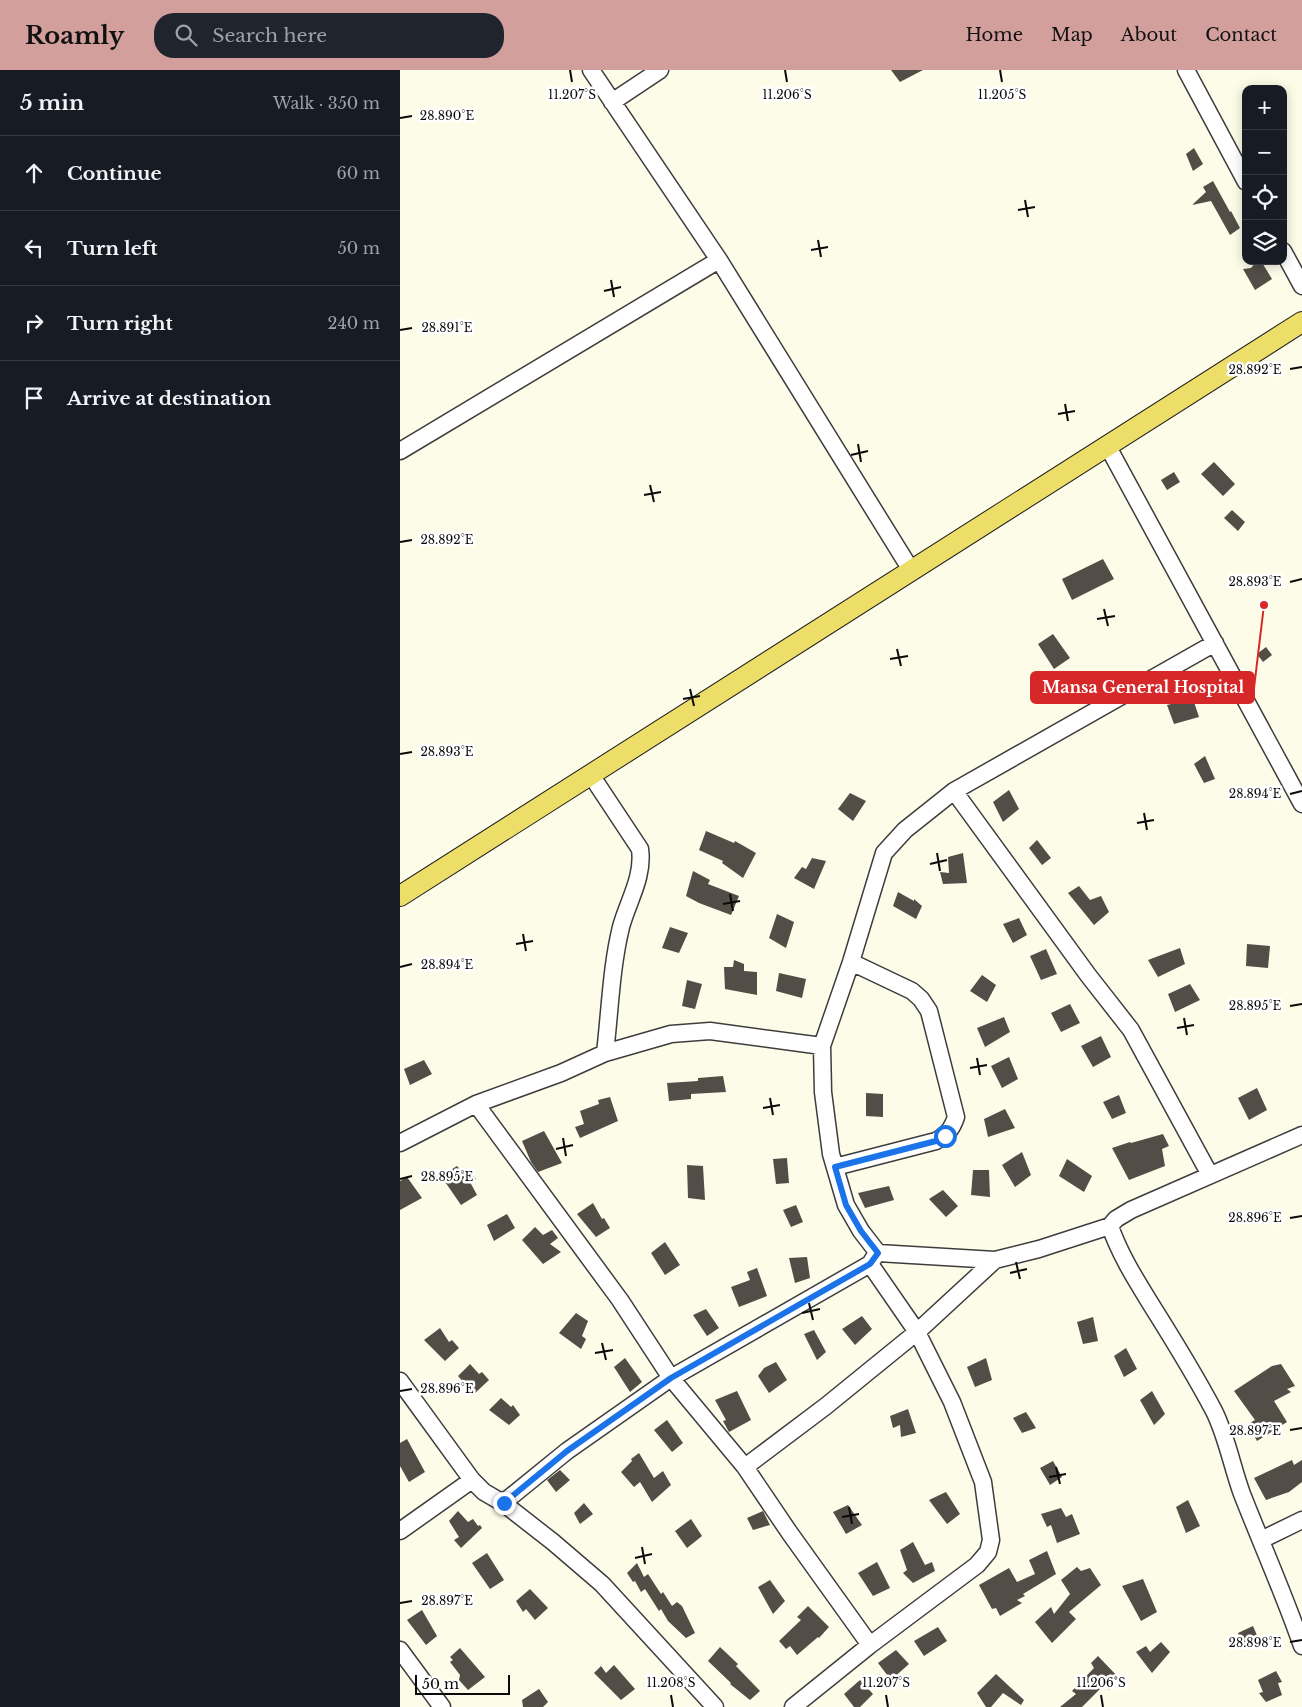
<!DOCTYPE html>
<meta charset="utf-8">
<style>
body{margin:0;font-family:"Libre Baskerville",serif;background:#20242c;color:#f1f3f6}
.controls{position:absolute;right:15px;top:15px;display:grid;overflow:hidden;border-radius:10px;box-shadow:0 2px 12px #0003}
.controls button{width:45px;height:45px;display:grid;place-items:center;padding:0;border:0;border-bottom:1px solid #363941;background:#171b24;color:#f1f3f6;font:25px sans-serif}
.scale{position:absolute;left:15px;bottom:12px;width:95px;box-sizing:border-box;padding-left:5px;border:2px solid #0a0a0a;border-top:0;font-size:14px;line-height:18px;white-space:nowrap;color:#0a0a0a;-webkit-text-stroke:4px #fff;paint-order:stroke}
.stop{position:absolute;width:15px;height:15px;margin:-11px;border:4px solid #1a73e8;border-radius:50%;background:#fff}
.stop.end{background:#1a73e8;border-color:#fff;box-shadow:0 1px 5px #0008}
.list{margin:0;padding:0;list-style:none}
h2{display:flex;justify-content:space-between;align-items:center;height:65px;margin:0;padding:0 20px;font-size:21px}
h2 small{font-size:16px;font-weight:400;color:#9ea1a6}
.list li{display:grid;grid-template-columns:32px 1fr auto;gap:15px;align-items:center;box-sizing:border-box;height:75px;padding:0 20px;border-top:1px solid #363941}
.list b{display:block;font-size:19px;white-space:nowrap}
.list em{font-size:16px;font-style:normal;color:#9ea1a6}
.icon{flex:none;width:28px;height:28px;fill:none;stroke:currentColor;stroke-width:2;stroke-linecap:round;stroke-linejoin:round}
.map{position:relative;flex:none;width:902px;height:1637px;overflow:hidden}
header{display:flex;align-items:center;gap:30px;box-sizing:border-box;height:70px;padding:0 25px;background:#d29f9c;color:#111}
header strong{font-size:24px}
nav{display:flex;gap:28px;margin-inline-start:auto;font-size:18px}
.search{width:350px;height:45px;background:#20242c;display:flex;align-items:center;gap:12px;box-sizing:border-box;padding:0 18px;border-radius:20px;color:#9ea1a6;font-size:19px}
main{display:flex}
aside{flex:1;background:#171b24}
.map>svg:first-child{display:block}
.building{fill:#524d47}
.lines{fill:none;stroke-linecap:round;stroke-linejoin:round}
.minor-casing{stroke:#3d3d3d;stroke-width:19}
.major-casing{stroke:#1b1b1b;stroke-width:22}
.minor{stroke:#fff;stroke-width:16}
.major{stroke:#edde69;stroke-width:20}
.route{stroke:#1a73e8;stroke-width:6}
.ticks{fill:none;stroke:#0a0a0a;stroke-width:2}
.ticks-label{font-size:12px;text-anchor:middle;fill:#0a0a0a;stroke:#fff;stroke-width:5;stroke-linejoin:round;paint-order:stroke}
.leader{fill:none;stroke:#d62828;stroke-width:2}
.callout-dot{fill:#d62828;stroke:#fff;stroke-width:2}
.callout{fill:#d62828;stroke:#d62828;stroke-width:2}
.callout-label{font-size:16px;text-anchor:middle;font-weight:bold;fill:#fff}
</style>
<header>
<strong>Roamly</strong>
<div class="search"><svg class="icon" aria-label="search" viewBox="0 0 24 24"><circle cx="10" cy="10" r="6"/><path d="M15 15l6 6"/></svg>Search here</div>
<nav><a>Home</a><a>Map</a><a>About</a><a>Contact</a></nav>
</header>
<main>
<aside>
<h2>5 min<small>Walk · 350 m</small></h2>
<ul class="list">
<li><svg class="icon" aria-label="ahead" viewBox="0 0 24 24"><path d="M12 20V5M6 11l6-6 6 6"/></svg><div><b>Continue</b></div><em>60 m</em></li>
<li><svg class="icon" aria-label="left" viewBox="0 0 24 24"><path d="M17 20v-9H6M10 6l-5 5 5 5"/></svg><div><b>Turn left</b></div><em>50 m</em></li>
<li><svg class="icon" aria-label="right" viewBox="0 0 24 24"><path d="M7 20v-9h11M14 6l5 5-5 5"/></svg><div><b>Turn right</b></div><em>240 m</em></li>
<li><svg class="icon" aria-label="arrive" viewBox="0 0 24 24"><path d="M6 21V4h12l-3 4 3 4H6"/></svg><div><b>Arrive at destination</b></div></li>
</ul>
</aside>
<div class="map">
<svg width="902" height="1637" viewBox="0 0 902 1637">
<rect width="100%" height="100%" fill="#fdfce9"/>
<path class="building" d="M491 0H523L500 12Z
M794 78 803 94 793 101 786 84Z
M813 111 830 142 831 141 840 158 830 165 811 131 792 135 806 122 803 117Z
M857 191H861L872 209 855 220 843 199 851 198Z
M814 392 835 414 823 426 801 404Z
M774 402 780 412 767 420 761 410Z
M832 440 845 452 838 461 824 448Z
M703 489 714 509 672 530 662 509Z
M653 564 670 588 654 599 638 574Z
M866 577 872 585 863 592 857 584Z
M778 626H792L799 647 774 654 767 635 779 632Z
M805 686 815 709 804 713 794 694Z
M609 720 619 739 603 752 593 732Z
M450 723 466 731 453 751 438 739Z
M306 761 334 773 335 771 356 783 343 808 322 793 323 791 299 780Z
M637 770 651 788 642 795 629 778Z
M563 783 567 813 543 814 540 802 549 803 548 787Z
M412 788 426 791 414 819 394 808 402 797 406 799Z
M293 801 310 810 308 814 339 826 331 845 299 833 286 826Z
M679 816 690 830 701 826 709 842 694 855 668 823Z
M498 822 514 831V829L522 836 516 849 493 836Z
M377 844 394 852 386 878 369 868Z
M619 848 627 865 613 873 603 854Z
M270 857 288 863 279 883 262 878Z
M847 874 870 876 868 898 846 896Z
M780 878 785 894 758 907 748 890Z
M646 879 657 904 641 910 630 886Z
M334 890 344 894V901L357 902V925L325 919 324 897H333Z
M379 903 406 909 402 928 376 921Z
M582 905 596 915 587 932 570 921Z
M287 910 302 914 295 939 282 936Z
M790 914 800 930 775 942 768 924Z
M670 934 680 953 661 962 651 943Z
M604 947 610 962 585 977 577 958Z
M701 966 711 987 693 997 681 976Z
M609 987 618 1009 602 1018 591 996Z
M24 990 32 1004 10 1015 4 999Z
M323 1006 326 1022 291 1024V1029L269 1031 267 1013 298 1011V1008Z
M857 1018 867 1040 849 1050 838 1028Z
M466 1023 483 1024V1047L466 1046Z
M719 1025 726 1043 712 1049 703 1032Z
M210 1027 218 1051 180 1068 175 1057 184 1054 180 1041 199 1034 198 1030Z
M605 1039 615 1058 588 1067 584 1049Z
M144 1061 162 1093 138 1102 131 1092 122 1071Z
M763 1064 769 1076 762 1079 765 1096 729 1110 712 1078 730 1072 731 1073Z
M622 1082 631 1105 615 1117 602 1095Z
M387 1088 389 1113 376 1114 373 1089Z
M667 1089 692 1106 684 1122 659 1106Z
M287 1095 303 1096 305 1130 288 1128Z
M57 1096 62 1102 68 1099 76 1109 70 1112 77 1125 61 1135 41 1106Z
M573 1100H589L590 1127 571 1125Z
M7 1107 22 1128 0 1140V1111Z
M489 1116 494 1130 465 1138 458 1123Z
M543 1120 558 1136 546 1147 529 1129Z
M193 1133 202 1149 204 1148 210 1158 196 1167 177 1144Z
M396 1135 403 1152 391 1157 383 1140Z
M107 1144 115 1158 94 1171 87 1155Z
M135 1157 143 1165 152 1160 158 1168 150 1174 161 1182 143 1194 122 1170Z
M265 1172 280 1195 265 1205 251 1183Z
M407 1187 410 1208 395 1213 389 1188Z
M357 1198 367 1226 339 1237 331 1217 350 1210 347 1202Z
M306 1239 319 1258 307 1266 293 1245Z
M176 1243 188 1251 182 1266 186 1269 181 1279 159 1263Z
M462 1246 472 1259 455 1275 442 1259Z
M693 1247 698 1271 683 1274 677 1252Z
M40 1258 49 1272 52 1270 59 1278 45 1291 24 1270Z
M414 1260 426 1282 417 1290 404 1264Z
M726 1278 737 1299 724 1307 714 1286Z
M225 1288 242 1312 230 1322 214 1297Z
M586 1288 592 1310 575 1317 567 1297Z
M376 1292 387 1310 369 1323 358 1306 364 1298Z
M70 1294 79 1304 82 1302 89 1310 74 1324 58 1306Z
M881 1294 895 1316 887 1319 891 1322 874 1331 887 1352 857 1371 848 1354 855 1350 834 1321 872 1296Z
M337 1321 351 1350 329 1362 323 1351 326 1350 315 1330Z
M752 1321 765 1344 754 1355 740 1330Z
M101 1328 111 1337 113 1335 120 1345 109 1355 89 1340Z
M508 1339 516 1363 501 1367 500 1355 493 1358 490 1346Z
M626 1342 636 1358 622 1363 613 1348Z
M267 1350 283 1373 272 1382 254 1360Z
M7 1369 25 1402 9 1412 0 1396V1373Z
M239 1383 254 1408 263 1401 271 1415 252 1432 240 1412 234 1417 221 1402 232 1391 231 1389Z
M892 1390 894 1395 902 1390V1412L889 1422 866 1430 854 1408Z
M653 1391 662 1407 650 1415 640 1398Z
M160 1400 170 1410 156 1422 147 1410Z
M546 1422 560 1444 547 1454 529 1430Z
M788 1430 800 1456 786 1463 776 1437Z
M184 1433 193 1444 180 1454 174 1443Z
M448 1435 462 1455 446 1464 433 1442Z
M661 1438 666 1447 672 1444 680 1464 657 1473 651 1455 647 1457 641 1444Z
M58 1441 68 1452 73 1449 78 1456 80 1455 82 1458 61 1478 54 1470 59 1467 49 1451Z
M363 1441 370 1455 353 1460 347 1448Z
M291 1449 302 1466 287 1478 275 1461Z
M513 1472 525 1495 532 1492 535 1501 513 1513 503 1503 507 1500 500 1480Z
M647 1481 656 1504 623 1524 625 1526 617 1530 622 1533 600 1546 596 1538 592 1539 579 1515 609 1498 617 1512 635 1504 629 1490Z
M87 1483 104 1510 90 1519 72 1493Z
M477 1492 490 1518 473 1526 458 1503Z
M237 1493 244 1507 248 1504 261 1524 263 1522 272 1536 277 1532 282 1536 295 1563 286 1568 268 1551 261 1539 259 1541 245 1519 241 1522 235 1511 233 1512 227 1503Z
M677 1497 681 1501 690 1498 701 1515 669 1542 676 1549 652 1573 635 1552 651 1537 654 1544 670 1524 661 1510Z
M743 1509 757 1542 741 1551 722 1516Z
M370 1510 385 1531 373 1544 358 1517Z
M130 1519 148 1538 135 1550 126 1539 123 1542 116 1531Z
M408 1536 429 1557 419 1568 418 1567 397 1585 390 1576 386 1579 379 1571 401 1550 397 1547Z
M22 1540 37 1566 26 1575 7 1550Z
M853 1556 859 1570 841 1576 838 1563Z
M538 1557 547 1571 524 1586 514 1571Z
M761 1572 770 1582 752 1603 736 1582 746 1576 750 1582Z
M320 1577 338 1594 336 1596 360 1621 350 1630 330 1614 331 1613 308 1591Z
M60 1578 85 1607 68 1620 59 1610 60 1605 50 1592 53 1590 50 1587Z
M496 1580 509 1594 491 1610 478 1593Z
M698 1586 719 1608 709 1620 704 1615 682 1637H660L676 1624 672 1621 694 1598 691 1593Z
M214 1595 235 1619 221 1630 194 1603 201 1596 206 1603Z
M876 1601 882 1612 878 1613 882 1625 866 1632 859 1623 863 1622 858 1610Z
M596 1604 624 1630 621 1635 603 1623 591 1637H586L577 1623Z
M460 1610 473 1624 460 1637H454L444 1624Z
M139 1619 148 1632 143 1637H123L122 1630Z"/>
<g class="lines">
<defs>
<path id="minor" d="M191 0 319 190 511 500
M786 0 846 112
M212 32 260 0
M883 181 902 216
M707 375 902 734
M0 381 319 190
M191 705 240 779C244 807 228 831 221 857 211 898 210 941 205 983
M554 721 505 760 484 783 451 892 422 976 423 1022 431 1084 446 1135 461 1161 478 1183 595 1190 639 1179 710 1156
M76 1034 220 1230 271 1308 345 1397 389 1462 470 1575
M902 1065 731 1140 716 1149 710 1156C720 1185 736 1210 752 1236 774 1271 795 1305 814 1341 827 1367 832 1397 842 1424 862 1475 884 1524 902 1576
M0 1073 76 1034 161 1003 205 983 271 964 310 961 422 976
M435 1097 536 1071C547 1065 552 1059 556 1047L529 941 521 929 512 921 451 892
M810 1105 731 960 688 905 554 721 815 573
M0 1311 72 1410 84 1422 103 1433 153 1472 202 1514 315 1637
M345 1397 426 1336 517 1262 595 1190
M103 1433 167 1381 271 1308 470 1194 475 1186
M0 1461 72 1410
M861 1470 902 1450
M0 1580 42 1637
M393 1637 470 1575 577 1495 588 1482 591 1470 583 1412 552 1332 517 1262 470 1194"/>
<path id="major" d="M0 826 902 252"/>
</defs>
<use href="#minor" class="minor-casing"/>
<use href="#major" class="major-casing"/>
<use href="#minor" class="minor"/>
<use href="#major" class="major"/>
</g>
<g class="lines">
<path class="route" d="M104 1433 167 1381 271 1308 470 1194 478 1183 461 1161 446 1135 435 1097 536 1071 545 1066"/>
</g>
<path class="ticks" d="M170 0 172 12M385 0 387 12M600 0 602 12M0 48 12 46M625 130 628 147M618 140 635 137M418 170 421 187M411 180 428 177M211 210 214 227M204 221 221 217M0 260 12 258M890 299 902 297M665 334 668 351M658 344 675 341M458 374 461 392M451 385 468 381M250 415 254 432M244 425 261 422M0 472 12 470M890 512 902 509M704 539 708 556M697 549 715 546M497 579 501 596M490 589 508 586M290 619 294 636M283 629 300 626M0 684 12 682M890 724 902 721M744 743 747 760M737 753 754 750M537 783 540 801M530 794 547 790M330 824 333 841M323 834 340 831M123 864 126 881M116 874 133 871M0 897 12 894M890 936 902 934M784 948 787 965M777 958 794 955M577 988 580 1005M570 998 587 995M370 1028 373 1045M363 1038 380 1035M163 1068 166 1086M156 1079 173 1075M0 1109 12 1106M890 1148 902 1146M616 1192 620 1209M610 1203 627 1199M409 1233 413 1250M402 1243 420 1239M202 1273 206 1290M195 1283 213 1280M0 1321 12 1319M890 1360 902 1358M656 1397 660 1414M649 1407 666 1404M449 1437 452 1454M442 1447 459 1444M242 1477 245 1494M235 1488 252 1484M0 1533 12 1531M890 1572 902 1570M271 1625 273 1637M486 1625 488 1637M701 1625 703 1637"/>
<g class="ticks-label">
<text x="172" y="29">11.207°S</text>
<text x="387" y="29">11.206°S</text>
<text x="602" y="29">11.205°S</text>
<text x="47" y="50">28.890°E</text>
<text x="47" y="262">28.891°E</text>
<text x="855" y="304">28.892°E</text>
<text x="47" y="474">28.892°E</text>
<text x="855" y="516">28.893°E</text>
<text x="47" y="686">28.893°E</text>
<text x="855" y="728">28.894°E</text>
<text x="47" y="899">28.894°E</text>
<text x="855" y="940">28.895°E</text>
<text x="47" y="1111">28.895°E</text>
<text x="855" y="1152">28.896°E</text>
<text x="47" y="1323">28.896°E</text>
<text x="855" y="1365">28.897°E</text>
<text x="47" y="1535">28.897°E</text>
<text x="855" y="1577">28.898°E</text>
<text x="271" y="1617">11.208°S</text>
<text x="486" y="1617">11.207°S</text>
<text x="701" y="1617">11.206°S</text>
</g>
<path class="leader" d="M864 535L854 618"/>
<circle class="callout-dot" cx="864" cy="535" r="5"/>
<rect class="callout" x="631" y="602" width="223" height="31" rx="5"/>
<g class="callout-label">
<text x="743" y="623">Mansa General Hospital</text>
</g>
</svg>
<div class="controls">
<button>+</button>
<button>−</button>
<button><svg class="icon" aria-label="locate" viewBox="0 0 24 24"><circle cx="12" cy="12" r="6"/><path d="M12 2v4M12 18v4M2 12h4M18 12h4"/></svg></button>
<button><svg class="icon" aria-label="layers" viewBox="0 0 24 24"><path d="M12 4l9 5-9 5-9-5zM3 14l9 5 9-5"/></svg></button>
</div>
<div class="scale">50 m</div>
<div class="stop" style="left:545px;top:1066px"></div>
<div class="stop end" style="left:104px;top:1433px"></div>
</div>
</main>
